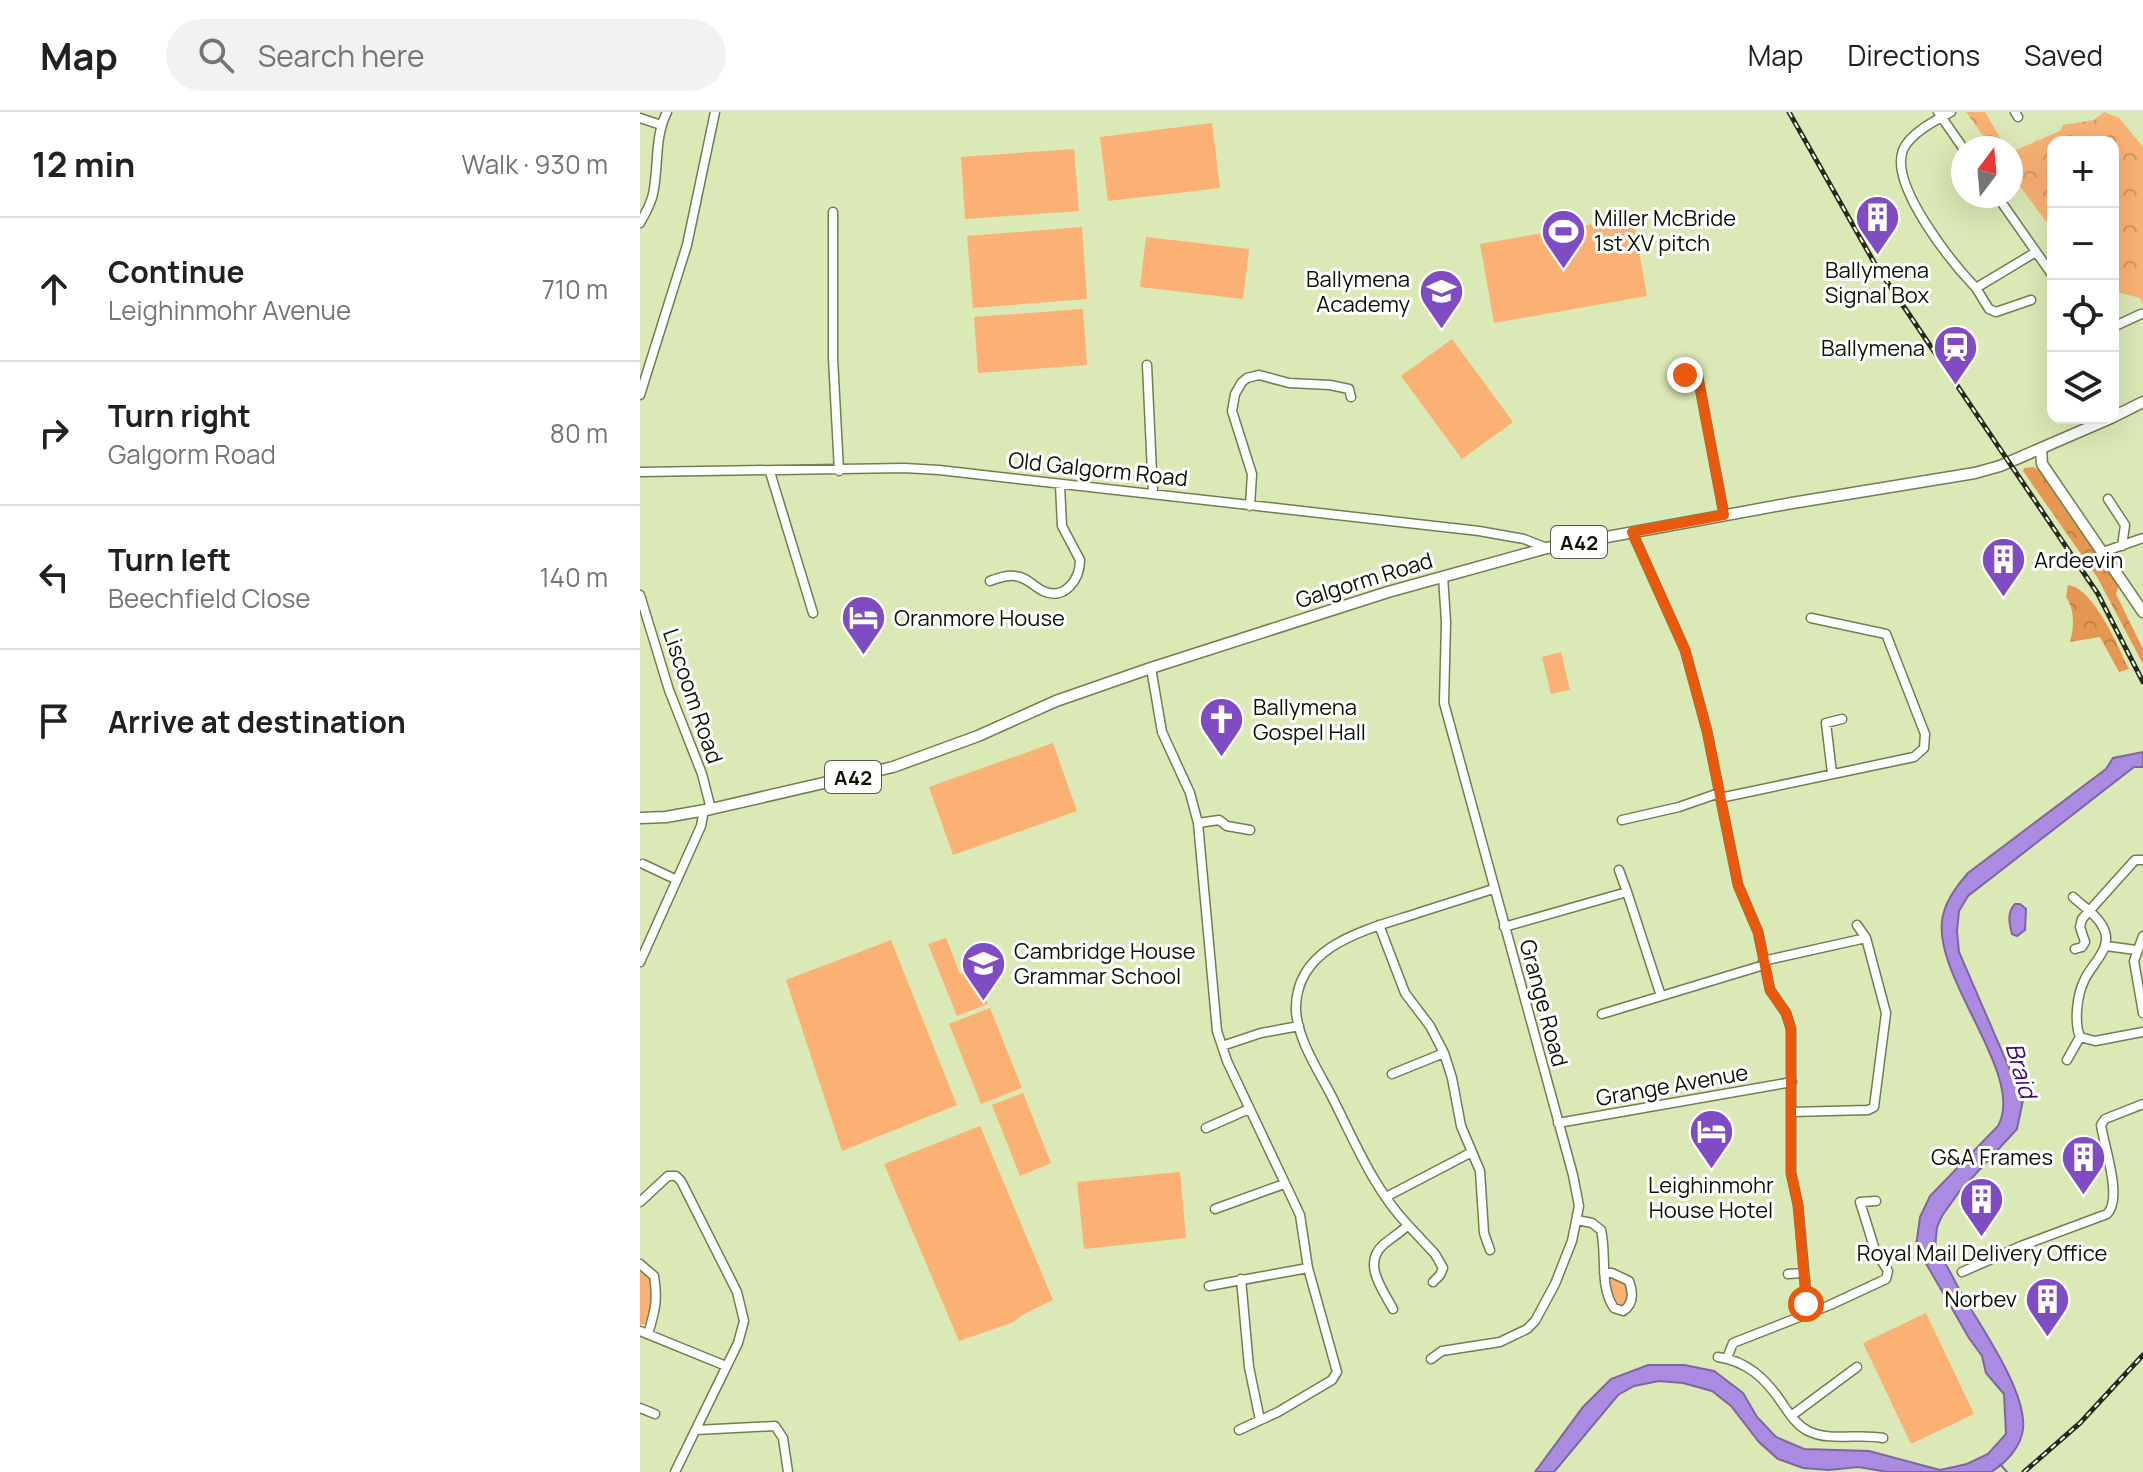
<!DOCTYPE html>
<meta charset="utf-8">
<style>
body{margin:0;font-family:Manrope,sans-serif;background:#f2f2f2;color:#202124}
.controls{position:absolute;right:24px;top:24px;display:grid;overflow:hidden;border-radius:16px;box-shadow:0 8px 32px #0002}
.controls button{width:72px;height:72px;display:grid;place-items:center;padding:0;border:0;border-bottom:2px solid #e0e0e0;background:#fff;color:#202124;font:40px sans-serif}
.compass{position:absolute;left:1311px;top:24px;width:72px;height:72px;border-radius:50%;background:#fff;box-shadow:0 8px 32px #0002;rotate:16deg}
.stop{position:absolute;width:24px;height:24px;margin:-18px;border:6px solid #ea580c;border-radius:50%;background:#fff}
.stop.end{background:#ea580c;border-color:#fff;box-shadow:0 2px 8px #0008}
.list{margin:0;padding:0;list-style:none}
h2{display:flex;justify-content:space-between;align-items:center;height:104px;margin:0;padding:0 32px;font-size:34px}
h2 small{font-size:26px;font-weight:400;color:#757577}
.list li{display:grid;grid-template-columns:52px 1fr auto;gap:24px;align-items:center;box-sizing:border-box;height:144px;padding:0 32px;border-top:2px solid #e0e0e0}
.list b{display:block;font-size:30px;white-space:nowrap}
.list p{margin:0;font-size:26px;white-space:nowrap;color:#757577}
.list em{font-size:26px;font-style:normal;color:#757577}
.icon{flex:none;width:44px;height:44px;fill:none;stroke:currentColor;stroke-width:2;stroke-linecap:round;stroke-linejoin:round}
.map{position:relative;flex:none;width:1503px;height:1360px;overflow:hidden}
header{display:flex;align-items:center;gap:48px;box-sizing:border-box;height:112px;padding:0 40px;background:#fff;border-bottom:2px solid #e0e0e0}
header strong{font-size:38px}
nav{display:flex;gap:44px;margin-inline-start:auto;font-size:28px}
.search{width:560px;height:72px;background:#f2f2f2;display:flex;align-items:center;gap:20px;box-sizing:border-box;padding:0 28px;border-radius:44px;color:#757577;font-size:30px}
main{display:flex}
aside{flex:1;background:#fff}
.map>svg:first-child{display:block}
.grass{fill:#fab173}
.forest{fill:url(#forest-crowns)}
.park{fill:url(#park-crowns)}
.water{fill:#ab8be1;stroke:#7c679e;stroke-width:2}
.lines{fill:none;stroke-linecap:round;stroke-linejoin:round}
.stream{stroke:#7c679e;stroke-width:2}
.minor-casing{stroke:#717e4f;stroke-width:11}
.major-casing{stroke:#717e4f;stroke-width:13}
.minor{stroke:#fff;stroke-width:8}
.major{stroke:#fff;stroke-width:10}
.rail-casing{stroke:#262b17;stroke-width:5}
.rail{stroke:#fff;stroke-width:2;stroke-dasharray:6;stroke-linecap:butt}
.route{stroke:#ea580c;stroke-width:10}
.labels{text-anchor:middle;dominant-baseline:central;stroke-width:6;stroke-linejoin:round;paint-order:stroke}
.shield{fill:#fff;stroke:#56594e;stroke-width:2}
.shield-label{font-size:20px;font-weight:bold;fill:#0e1202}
.poi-label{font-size:22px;fill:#0e1202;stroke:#fff;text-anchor:start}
.street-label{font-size:22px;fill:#0e1202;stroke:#fff}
.water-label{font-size:24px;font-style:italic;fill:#410972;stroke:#fff}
</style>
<header>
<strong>Map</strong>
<div class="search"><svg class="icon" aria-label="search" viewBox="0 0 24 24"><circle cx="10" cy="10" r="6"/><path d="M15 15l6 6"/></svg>Search here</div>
<nav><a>Map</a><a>Directions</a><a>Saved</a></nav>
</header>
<main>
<aside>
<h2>12 min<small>Walk · 930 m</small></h2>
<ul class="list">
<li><svg class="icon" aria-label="ahead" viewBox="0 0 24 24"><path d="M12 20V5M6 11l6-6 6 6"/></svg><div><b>Continue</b><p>Leighinmohr Avenue</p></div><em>710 m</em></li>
<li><svg class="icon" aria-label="right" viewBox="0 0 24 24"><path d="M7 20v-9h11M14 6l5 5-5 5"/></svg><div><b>Turn right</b><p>Galgorm Road</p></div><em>80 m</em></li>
<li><svg class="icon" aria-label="left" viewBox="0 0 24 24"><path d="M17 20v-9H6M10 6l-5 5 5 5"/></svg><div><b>Turn left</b><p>Beechfield Close</p></div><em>140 m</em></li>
<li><svg class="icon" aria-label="arrive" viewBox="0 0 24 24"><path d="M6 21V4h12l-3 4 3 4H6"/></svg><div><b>Arrive at destination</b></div></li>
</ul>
</aside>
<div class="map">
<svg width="1503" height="1360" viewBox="0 0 1503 1360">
<defs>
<pattern id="forest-crowns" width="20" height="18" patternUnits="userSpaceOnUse" patternTransform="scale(2)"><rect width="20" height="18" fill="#e59751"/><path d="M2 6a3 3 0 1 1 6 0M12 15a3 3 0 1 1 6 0" fill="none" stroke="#c38145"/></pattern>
<pattern id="park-crowns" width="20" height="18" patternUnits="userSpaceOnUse" patternTransform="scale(2)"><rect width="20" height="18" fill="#fab173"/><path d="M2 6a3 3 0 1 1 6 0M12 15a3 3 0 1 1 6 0" fill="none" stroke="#d59762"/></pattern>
</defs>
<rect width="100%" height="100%" fill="#dae9b5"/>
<path class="grass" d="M572 11 580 76 468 89 460 25Z
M434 37 439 99 325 107 321 45Z
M993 105 1007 184 854 211 840 132Z
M442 115 447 187 333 196 327 124Z
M506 125 609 137 603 187 500 175Z
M443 197 447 253 338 261 334 205Z
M812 227 873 310 822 347 761 264Z
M921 540 930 578 911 582 902 545Z
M413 631 437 699 313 743 289 675Z
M306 826 320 862 334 856 348 892 317 904 288 832Z
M251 828 317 993 202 1039 146 868Z
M350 896 382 976 341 992 309 912Z
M383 981 411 1051 380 1064 352 993Z
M340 1014 413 1188 382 1203 374 1210 319 1229 244 1052Z
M540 1060 546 1126 444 1137 437 1070Z
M0 1156C17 1170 13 1191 8 1210L0 1214Z
M972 1165 986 1171 989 1177 987 1191 982 1195 973 1189 969 1167Z
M1286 1201 1334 1302 1271 1332 1223 1231Z"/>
<path class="forest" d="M1393 355 1399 358 1479 473 1476 482 1503 537V552L1457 465 1383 359 1384 356Z
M1428 473C1454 476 1478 535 1489 557L1479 560 1460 525 1430 530C1434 516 1435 498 1426 485Z"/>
<path class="park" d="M1326 0H1345L1366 36H1352Z
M1464 0 1479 6 1503 35V193L1500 186 1473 179V30H1413V119L1371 62V40L1420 19 1423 13 1454 8Z"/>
<path class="water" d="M1503 640V655H1494L1328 784 1319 799 1317 819 1319 840 1383 988 1377 1017 1319 1080 1302 1104 1297 1115 1295 1136C1307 1151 1313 1167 1323 1184 1341 1215 1387 1280 1383 1317 1381 1335 1366 1351 1351 1360H1248L1218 1355 1189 1358 1163 1356 1138 1347 1119 1330 1091 1294 1072 1279 1043 1271 1019 1269 994 1274 978 1283 914 1360H895L943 1295 971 1267 1008 1253H1044L1074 1259 1103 1281 1117 1305 1136 1325 1164 1337 1229 1339 1300 1358 1327 1352 1348 1342 1366 1322 1364 1282 1346 1261 1342 1244 1329 1226 1276 1134 1280 1105 1290 1084 1358 1014C1386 964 1295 869 1302 809 1304 791 1316 775 1328 761L1466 657 1473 646Z
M1375 792H1380L1386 797 1385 818 1377 824 1372 822C1369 811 1367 800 1375 792Z"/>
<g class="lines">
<path class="stream" d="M1360 1352 1367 1360"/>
<defs>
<path id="minor" d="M1298 0 1323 36
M1311 0C1296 8 1270 21 1263 38 1249 73 1312 151 1336 176L1396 140
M1375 0 1378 5
M0 6 21 13
M1357 84 1413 164
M193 100V246L199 359
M0 111C5 102 11 92 13 82 19 54 14 26 27 0
M1336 176 1349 197 1356 200 1391 188
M1473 215 1501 202
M507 253 513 381
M1045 263 1057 260 1084 403
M0 283 47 133 75 0
M0 360 264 356 299 358 839 419 884 427 907 436
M130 360 173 501
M1468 387 1485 413 1482 434
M610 394 612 362 592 299 595 282 602 270 607 266 619 263 649 271 690 273 709 277 711 285
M992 420 1045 538 1067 619 1098 773 1118 820 1130 878 1146 901 1151 917V1061L1158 1093 1168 1202
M1463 440 1503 426
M350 469C358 466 366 463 375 464 387 465 393 474 403 479 425 489 440 467 440 448L422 414 420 373
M0 483 29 578 62 662 71 697
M511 556 522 620 550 681 558 711 577 919 587 949 660 1103 668 1156 697 1260 692 1268 638 1300 599 1318
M1192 661 1186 611 1202 607
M1080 686 1274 645 1284 636 1285 622 1246 522 1171 506
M982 708 1039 695 1079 681
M558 711 579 708 587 714 610 718
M3 752 37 768
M979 758 987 780
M1433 785C1444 795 1458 804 1464 817 1473 837 1451 852 1444 869 1437 883 1434 910 1440 925L1455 929 1503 920
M739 813 765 881 790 914 804 941 812 966 821 1014 840 1059 844 1121 850 1138
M1217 813 1226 826
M864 815 987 780 1021 884
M1503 824 1494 849 1503 901
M1466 834 1496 838
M1435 837 1442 835 1445 830 1440 815 1442 807 1495 748H1503
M1123 849 1226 826 1246 901 1234 995 1228 998 1151 1000
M0 850 61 714 64 698
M962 902 1124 853
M582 934 621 921 659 914
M1427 948 1440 925
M752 962 804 941
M918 1011 1152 970
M566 1016 609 997
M746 1085 832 1040
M0 1090 28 1064H36L41 1069 97 1180 104 1209 98 1231 35 1360
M575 1097 644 1072
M937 1108 952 1111 961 1118C967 1143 959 1174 974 1196L983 1199C994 1192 993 1180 989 1169L972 1161H964
M768 1113C734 1078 713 1026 691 983 678 958 658 928 656 899 654 835 724 818 772 803 799 794 826 786 853 777
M0 1152 14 1164C18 1188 15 1199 8 1222
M1322 1160 1381 1134 1467 1102C1483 1087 1464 1034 1461 1013L1465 1007 1503 992
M1148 1162 1163 1161
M601 1167 609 1255 620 1308
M569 1174 668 1156
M753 1197C743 1178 722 1152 743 1133 751 1126 760 1121 768 1113L795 1142 803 1156 800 1163 793 1170
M0 1219 86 1254
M1078 1245C1107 1249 1126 1267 1142 1291 1149 1301 1156 1313 1168 1319 1191 1330 1218 1321 1243 1326
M1087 1246 1093 1231 1190 1193 1246 1167 1248 1159 1235 1138 1220 1090 1236 1089
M791 1247 802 1239 860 1230 887 1217 895 1209 915 1172 932 1129 939 1094 933 1063 804 591 806 510 803 464
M0 1296 15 1302
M1151 1304 1217 1255
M56 1318 135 1314 143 1326 148 1360"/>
<path id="major" d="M1473 305 1503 290
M1401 337 1402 352 1503 500
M0 706 26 705 71 697 253 655 338 624 416 589 511 556 748 480 907 436 1152 391 1335 361 1360 354 1471 306"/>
</defs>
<use href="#minor" class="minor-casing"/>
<use href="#major" class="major-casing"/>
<use href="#minor" class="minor"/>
<use href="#major" class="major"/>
<defs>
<path id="rail" d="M1149 0 1235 152 1458 482 1503 570
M1384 1360 1440 1311 1503 1243"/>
</defs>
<use href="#rail" class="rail-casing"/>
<use href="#rail" class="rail"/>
</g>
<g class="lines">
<path class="route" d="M1045 263 1057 260 1084 403 992 420 1045 538 1067 619 1098 773 1118 820 1130 878 1146 901 1151 917V1061L1158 1093 1166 1192"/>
</g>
<defs>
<symbol id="building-pin" viewBox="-11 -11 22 30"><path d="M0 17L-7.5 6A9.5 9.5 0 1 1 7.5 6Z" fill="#804cc4" stroke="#fff"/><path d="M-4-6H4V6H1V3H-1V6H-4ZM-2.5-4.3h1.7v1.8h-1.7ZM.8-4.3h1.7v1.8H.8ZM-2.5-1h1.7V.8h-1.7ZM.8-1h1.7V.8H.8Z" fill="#fff"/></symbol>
<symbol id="stadium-pin" viewBox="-11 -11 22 30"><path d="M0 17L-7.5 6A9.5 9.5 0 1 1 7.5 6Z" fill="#804cc4" stroke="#fff"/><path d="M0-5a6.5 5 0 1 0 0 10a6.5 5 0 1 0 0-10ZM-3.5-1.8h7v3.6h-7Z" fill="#fff"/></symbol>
<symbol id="school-pin" viewBox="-11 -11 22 30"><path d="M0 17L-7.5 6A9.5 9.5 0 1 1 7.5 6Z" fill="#804cc4" stroke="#fff"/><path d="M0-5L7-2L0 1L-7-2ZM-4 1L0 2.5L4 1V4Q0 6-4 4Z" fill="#fff"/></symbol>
<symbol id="station-pin" viewBox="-11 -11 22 30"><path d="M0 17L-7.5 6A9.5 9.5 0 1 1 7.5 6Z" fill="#804cc4" stroke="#fff"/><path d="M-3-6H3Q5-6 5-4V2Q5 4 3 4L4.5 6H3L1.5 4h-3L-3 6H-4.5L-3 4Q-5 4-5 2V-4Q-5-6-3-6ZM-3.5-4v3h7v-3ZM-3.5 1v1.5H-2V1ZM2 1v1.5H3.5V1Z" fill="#fff"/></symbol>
<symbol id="hotel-pin" viewBox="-11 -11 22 30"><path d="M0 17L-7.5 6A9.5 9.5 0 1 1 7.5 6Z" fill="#804cc4" stroke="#fff"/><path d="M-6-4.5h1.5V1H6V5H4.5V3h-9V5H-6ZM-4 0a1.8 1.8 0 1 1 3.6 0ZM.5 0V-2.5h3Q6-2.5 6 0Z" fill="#fff"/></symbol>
<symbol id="church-pin" viewBox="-11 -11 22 30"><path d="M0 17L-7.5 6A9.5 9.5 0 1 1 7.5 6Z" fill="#804cc4" stroke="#fff"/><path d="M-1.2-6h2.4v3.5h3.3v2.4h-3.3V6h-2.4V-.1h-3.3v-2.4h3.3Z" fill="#fff"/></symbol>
</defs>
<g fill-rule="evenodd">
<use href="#building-pin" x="1212" y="80" width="51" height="69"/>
<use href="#stadium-pin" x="898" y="94" width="51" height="69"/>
<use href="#school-pin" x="776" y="154" width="51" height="69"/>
<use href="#station-pin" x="1290" y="210" width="51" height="69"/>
<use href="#building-pin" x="1338" y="422" width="51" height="69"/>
<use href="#hotel-pin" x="198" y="480" width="51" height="69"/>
<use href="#church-pin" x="556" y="582" width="51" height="69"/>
<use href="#school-pin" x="318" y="826" width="51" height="69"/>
<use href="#hotel-pin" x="1046" y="994" width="51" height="69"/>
<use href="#building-pin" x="1418" y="1020" width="51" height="69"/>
<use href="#building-pin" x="1316" y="1062" width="51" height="69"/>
<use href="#building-pin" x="1382" y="1162" width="51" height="69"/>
</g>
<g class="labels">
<g class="shield">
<rect x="911" y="414" width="56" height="32" rx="6"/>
<rect x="185" y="649" width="56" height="32" rx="6"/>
</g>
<g class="shield-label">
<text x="939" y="430">A42</text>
<text x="213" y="665">A42</text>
</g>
<g class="poi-label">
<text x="954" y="106">Miller McBride<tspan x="954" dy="25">1st XV pitch</tspan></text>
<text x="1237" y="158" text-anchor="middle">Ballymena<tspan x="1237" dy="25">Signal Box</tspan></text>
<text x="770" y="167" text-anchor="end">Ballymena<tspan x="770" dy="25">Academy</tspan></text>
<text x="1285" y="236" text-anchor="end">Ballymena</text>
<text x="1394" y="448">Ardeevin</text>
<text x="254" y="506">Oranmore House</text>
<text x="613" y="595">Ballymena<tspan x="613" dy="25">Gospel Hall</tspan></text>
<text x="374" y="839">Cambridge House<tspan x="374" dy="25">Grammar School</tspan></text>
<text x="1413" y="1045" text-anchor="end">G&amp;A Frames</text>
<text x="1071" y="1073" text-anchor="middle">Leighinmohr<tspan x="1071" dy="25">House Hotel</tspan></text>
<text x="1342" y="1141" text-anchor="middle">Royal Mail Delivery Office</text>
<text x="1377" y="1187" text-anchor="end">Norbev</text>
</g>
<g class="street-label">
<text transform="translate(458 357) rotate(6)">Old Galgorm Road</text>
<text transform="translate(724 468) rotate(-17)">Galgorm Road</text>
<text transform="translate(53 584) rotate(71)">Liscoom Road</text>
<text transform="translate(904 891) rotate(75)">Grange Road</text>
<text transform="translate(1032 973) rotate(-10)">Grange Avenue</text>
</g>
<g class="water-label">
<text transform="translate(1382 958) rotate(74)">Braid</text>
</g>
</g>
</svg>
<div class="controls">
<button>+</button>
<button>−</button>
<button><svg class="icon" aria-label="locate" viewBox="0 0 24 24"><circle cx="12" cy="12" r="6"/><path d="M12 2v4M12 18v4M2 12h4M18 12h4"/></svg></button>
<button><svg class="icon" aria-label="layers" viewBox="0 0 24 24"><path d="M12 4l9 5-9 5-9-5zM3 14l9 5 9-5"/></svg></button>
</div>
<svg class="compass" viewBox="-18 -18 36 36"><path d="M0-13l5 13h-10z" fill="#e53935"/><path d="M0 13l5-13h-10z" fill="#757577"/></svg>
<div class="stop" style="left:1166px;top:1192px"></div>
<div class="stop end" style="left:1045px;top:263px"></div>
</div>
</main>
